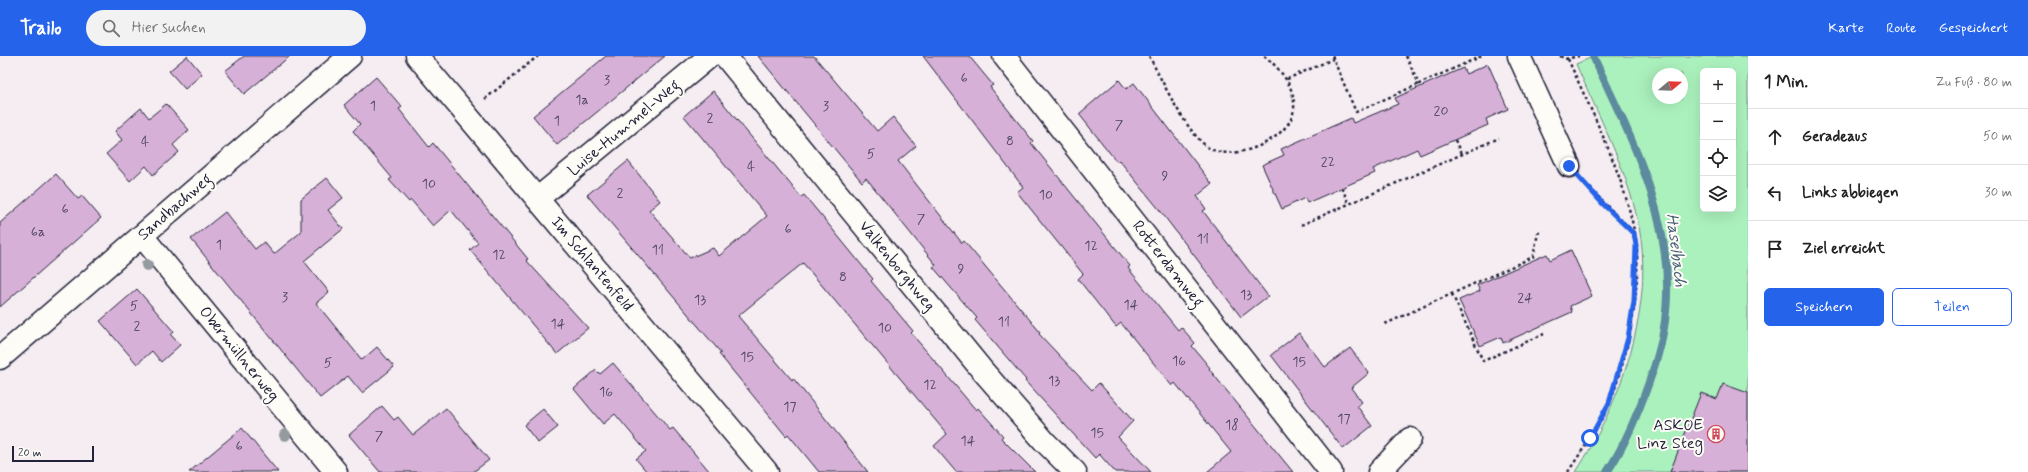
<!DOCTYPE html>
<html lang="de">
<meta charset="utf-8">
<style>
body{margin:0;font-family:Mynerve,sans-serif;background:#f2f2f2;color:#222}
.controls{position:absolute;right:12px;top:12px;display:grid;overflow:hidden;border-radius:6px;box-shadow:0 4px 16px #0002}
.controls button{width:36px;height:36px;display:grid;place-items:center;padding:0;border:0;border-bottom:1px solid #e0e0e0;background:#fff;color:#222;font:20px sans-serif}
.compass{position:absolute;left:1652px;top:12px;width:36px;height:36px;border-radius:50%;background:#fff;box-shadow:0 4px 16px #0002;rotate:71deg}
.scale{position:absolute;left:12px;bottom:10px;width:82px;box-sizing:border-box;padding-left:4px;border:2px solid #22223b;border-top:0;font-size:11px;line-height:14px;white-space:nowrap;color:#22223b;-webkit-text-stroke:3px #fdfcf7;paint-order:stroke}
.stop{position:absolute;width:12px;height:12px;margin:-9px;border:3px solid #2563eb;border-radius:50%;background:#fff}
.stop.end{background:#2563eb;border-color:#fff;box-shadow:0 1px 4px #0008}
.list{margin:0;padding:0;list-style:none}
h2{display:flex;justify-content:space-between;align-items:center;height:52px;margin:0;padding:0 16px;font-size:17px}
h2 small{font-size:13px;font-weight:400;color:#767676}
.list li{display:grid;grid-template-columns:26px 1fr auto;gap:12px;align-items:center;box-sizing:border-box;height:56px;padding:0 16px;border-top:1px solid #e0e0e0}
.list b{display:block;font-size:15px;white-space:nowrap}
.list em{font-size:13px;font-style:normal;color:#767676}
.actions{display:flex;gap:8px;padding:12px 16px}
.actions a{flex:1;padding:9px 0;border:1px solid #2563eb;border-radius:6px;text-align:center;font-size:14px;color:#2563eb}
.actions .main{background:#2563eb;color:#fff}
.icon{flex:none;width:22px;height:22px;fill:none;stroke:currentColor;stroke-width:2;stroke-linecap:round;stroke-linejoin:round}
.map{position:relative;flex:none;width:1748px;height:416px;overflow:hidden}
header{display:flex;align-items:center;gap:24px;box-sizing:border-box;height:56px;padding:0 20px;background:#2563eb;color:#fff}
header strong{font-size:19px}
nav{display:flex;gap:22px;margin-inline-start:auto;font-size:14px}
.search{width:280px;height:36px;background:#f2f2f2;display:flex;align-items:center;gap:10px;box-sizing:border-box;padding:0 14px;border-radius:22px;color:#767676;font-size:15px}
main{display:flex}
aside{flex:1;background:#fff}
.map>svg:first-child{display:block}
.green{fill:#abf1bd;stroke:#668a7c;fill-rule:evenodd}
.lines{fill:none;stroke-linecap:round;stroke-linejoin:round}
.stream{stroke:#5c8a9f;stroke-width:8}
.building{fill:#d7b0d8;stroke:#22223b}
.minor-casing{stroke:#22223b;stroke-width:25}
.path{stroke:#22223b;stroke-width:2.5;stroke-dasharray:3 3;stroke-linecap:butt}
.minor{stroke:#fdfcf7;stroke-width:22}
.tree{fill:#949a9f}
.route{stroke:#2563eb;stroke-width:5}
.labels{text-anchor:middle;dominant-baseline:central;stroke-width:4;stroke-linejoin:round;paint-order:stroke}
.number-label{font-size:14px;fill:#4f4662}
.street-label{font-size:16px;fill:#22223b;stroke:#fdfcf7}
.poi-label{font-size:16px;fill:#22223b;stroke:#fdfcf7;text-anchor:end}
.water-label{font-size:17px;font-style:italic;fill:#445f75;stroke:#fdfcf7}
</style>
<header>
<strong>Trailo</strong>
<div class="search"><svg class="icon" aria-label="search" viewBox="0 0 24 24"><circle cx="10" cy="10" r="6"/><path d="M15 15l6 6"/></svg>Hier suchen</div>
<nav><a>Karte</a><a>Route</a><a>Gespeichert</a></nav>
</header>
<main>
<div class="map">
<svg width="1748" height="416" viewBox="0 0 1748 416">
<rect width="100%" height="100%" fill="#f5edf1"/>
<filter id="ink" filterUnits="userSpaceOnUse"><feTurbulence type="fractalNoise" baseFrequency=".025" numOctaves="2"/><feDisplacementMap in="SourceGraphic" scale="8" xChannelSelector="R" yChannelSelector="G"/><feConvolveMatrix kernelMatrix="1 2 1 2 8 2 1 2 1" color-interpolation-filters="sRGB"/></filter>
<g filter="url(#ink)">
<path class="green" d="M1595 0H1748V416H1576C1621 346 1656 250 1638 166 1626 111 1598 59 1576 8ZM1703 15H1733V153H1703ZM1658 18H1682V42H1658Z"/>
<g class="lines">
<path class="stream" d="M1593 0C1630 80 1675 164 1666 255 1664 284 1654 313 1644 340 1634 366 1623 393 1607 416"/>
</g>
<path class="building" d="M187 0 202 18 185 33 169 15Z
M244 0H290L244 38 225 15Z
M606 0H665L557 89 533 60Z
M758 0H814L877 75 893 61 916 90 898 105 962 187 964 185 1040 276 1039 278 1092 334 1099 327 1133 365 1118 381 1151 416H1115L1099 398 1095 402 1025 325 1026 324 975 264 977 262 933 211 936 209 871 128 866 122 862 126Z
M923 0H969L993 29 990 31 1033 85 1031 87 1130 210 1128 212 1178 274 1181 271 1195 287 1192 290 1210 312 1209 313 1293 416H1207L1231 396 1175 327 1172 330 1121 267 1116 271 1078 223 1083 218 1017 136 1023 131Z
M1488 8 1508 53 1486 63 1488 69 1420 99 1417 93 1373 113 1375 117 1307 147 1305 142 1282 153 1262 109 1284 99 1281 93 1351 62 1353 67 1398 48 1395 42 1463 12 1466 18Z
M376 21 402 51 399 53 429 91 433 87 528 203 526 204 588 272 557 298 470 194 478 187 451 154 433 170 411 144 409 146 389 124 392 122 353 75 360 68 344 49Z
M1119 24 1126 33 1134 27 1212 128 1197 140 1206 153 1203 155 1268 240 1241 261 1158 152 1119 104 1117 106 1079 58Z
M713 35 801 141 804 139 829 169 873 223 871 225 913 275 911 277 976 354 978 352 1003 380 1001 382 1035 416H956L934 390 947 378 803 207 738 260 792 324 793 322 868 416H819L788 378 786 380 719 298 721 297 587 139 628 105 660 145 649 154 690 202 713 192 719 200 767 160 684 60Z
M166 48 189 74 173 89 179 96 153 119 146 110 130 125 106 98 122 84 115 75 141 52 149 62Z
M56 118 78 143 82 140 101 162 0 251V167Z
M327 122 343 142 328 154 343 173 304 205 329 236 316 247 362 304 377 291 394 311 362 337 348 320 320 342 191 183 225 156 255 193 264 186 274 198 301 176V143Z
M1571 194 1592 240 1570 250 1572 256 1503 287 1501 281 1480 290 1459 244 1480 235 1477 229 1547 198 1550 204Z
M137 233 174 276 171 279 180 289 161 306 152 295 137 308 100 265Z
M1299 277 1325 311 1350 292 1369 317 1351 332 1362 346 1357 350 1372 370 1343 393 1271 299Z
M613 307 670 374 673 372 710 416H647L636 403 646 395 615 358 603 368 574 333 596 314 600 318Z
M1723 328 1748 337V416H1670L1701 337 1717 343Z
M382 350 394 364 398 361 413 379 446 352 489 404 473 416H380L349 379Z
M543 353 558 371 538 387 524 369Z
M242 372 278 416H189Z"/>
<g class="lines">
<defs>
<path id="minor" d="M417 0 767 416
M725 0 982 314 1045 386 1075 416
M1004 0 1331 416
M1519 0 1569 110
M537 143 710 0
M142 180 336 416
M0 302 350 0
M1379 416 1410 383"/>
</defs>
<use href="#minor" class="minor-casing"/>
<path class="path" d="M1149 0C1162 24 1186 77 1209 92 1233 106 1279 87 1291 63 1302 40 1282 13 1264 0
M1332 0 1356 56 1419 28
M1406 0 1419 28 1482 0
M1560 0 1565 3 1579 0
M1568 3C1594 62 1627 123 1636 187 1642 235 1624 323 1601 364 1591 382 1579 399 1568 416
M1287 23 1333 3
M485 43 538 0
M1455 84 1461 98
M1585 128 1634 177
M1342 132 1349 148
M1301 169 1499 82
M1452 238 1483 305 1544 278
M1385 268 1533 201 1538 177 1542 175"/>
<use href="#minor" class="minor"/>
</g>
<g class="tree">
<circle cx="147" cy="209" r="6"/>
<circle cx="285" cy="379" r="6"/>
</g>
</g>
<g class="lines" filter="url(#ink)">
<path class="route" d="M1569 110 1603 148 1634 178 1636 189 1634 245 1628 282 1609 347 1590 382"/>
</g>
<defs>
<symbol id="building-ring" viewBox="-11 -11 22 22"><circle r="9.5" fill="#fdfcf7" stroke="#d1495b" stroke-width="1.5"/><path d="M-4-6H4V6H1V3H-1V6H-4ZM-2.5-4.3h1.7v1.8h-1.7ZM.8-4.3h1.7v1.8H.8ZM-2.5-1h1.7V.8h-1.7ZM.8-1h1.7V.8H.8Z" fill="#d1495b"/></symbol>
</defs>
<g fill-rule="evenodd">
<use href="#building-ring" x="1706" y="368" width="20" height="20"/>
</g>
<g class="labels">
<g class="number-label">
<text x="964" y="22">6</text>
<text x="607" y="24">3</text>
<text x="582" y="44">1a</text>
<text x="373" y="50">1</text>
<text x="826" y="50">3</text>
<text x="1441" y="55">20</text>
<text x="710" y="62">2</text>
<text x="557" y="65">1</text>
<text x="1119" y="69">7</text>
<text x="1010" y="85">8</text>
<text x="145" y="86">4</text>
<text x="871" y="98">5</text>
<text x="1328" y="106">22</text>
<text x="751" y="111">4</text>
<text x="1165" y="120">9</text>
<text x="429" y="128">10</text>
<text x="620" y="137">2</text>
<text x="1046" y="139">10</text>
<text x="65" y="153">6</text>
<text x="921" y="163">7</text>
<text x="788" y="173">6</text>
<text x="38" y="176">6a</text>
<text x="1203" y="183">11</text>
<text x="219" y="189">1</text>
<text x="1091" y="190">12</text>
<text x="658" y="194">11</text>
<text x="499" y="199">12</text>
<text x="961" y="213">9</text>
<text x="843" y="221">8</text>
<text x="1246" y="239">13</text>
<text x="285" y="241">3</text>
<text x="1525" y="242">24</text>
<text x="700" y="244">13</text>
<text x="1131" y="249">14</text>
<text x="134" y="250">5</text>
<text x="1004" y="266">11</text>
<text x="558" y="268">14</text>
<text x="137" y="270">2</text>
<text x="885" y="272">10</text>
<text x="747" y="301">15</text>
<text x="1179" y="305">16</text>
<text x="1299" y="306">15</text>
<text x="328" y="307">5</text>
<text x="1054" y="325">13</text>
<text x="930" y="329">12</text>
<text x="606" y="336">16</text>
<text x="790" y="351">17</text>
<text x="1344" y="363">17</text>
<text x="1232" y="369">18</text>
<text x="1097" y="377">15</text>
<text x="379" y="380">7</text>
<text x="968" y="385">14</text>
<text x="239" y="390">6</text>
</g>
<g class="street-label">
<text transform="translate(624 72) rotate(-40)">Luise-Hummel-Weg</text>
<text transform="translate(175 151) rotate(-41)">Sandbachweg</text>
<text transform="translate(592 208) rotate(50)">Im Schlantenfeld</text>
<text transform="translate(1168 208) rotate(52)">Rotterdamweg</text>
<text transform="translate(897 210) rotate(51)">Valkenborghweg</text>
<text transform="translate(239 298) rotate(51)">Obermüllnerweg</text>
</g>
<g class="poi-label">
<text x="1703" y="369">ASKOE<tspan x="1703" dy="18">Linz Steg</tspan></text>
</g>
<g class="water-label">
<text transform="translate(1676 194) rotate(83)">Haselbach</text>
</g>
</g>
</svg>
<div class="controls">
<button>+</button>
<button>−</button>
<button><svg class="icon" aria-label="locate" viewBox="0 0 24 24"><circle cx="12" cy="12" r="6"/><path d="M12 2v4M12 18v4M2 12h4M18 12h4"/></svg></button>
<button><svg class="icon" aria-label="layers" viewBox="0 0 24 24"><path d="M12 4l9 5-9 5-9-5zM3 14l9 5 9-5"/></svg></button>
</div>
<svg class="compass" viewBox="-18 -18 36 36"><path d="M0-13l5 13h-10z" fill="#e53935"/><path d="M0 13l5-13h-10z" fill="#767676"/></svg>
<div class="scale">20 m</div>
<div class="stop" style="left:1590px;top:382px"></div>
<div class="stop end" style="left:1569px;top:110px"></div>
</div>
<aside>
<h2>1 Min.<small>Zu Fuß · 80 m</small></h2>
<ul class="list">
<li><svg class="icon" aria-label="ahead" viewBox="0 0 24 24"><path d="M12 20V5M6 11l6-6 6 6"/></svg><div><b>Geradeaus</b></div><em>50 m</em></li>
<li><svg class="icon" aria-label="left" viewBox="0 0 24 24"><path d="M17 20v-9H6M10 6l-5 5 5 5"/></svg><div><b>Links abbiegen</b></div><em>30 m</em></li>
<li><svg class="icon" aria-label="arrive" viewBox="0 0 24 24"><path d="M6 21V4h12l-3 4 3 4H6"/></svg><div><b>Ziel erreicht</b></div></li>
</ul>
<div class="actions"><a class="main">Speichern</a><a>Teilen</a></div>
</aside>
</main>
